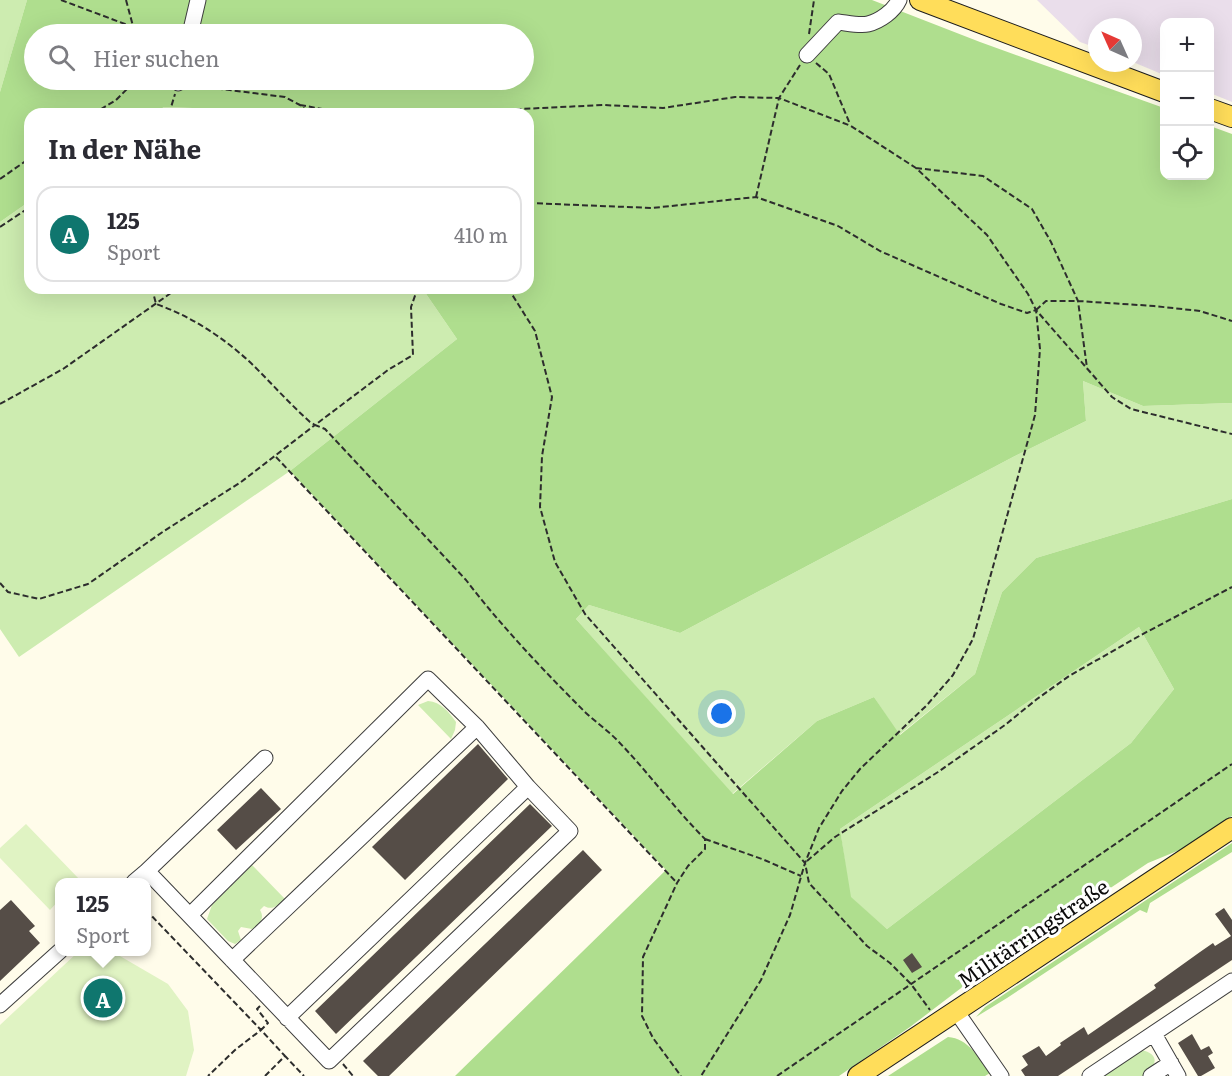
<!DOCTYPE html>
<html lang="de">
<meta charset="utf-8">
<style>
body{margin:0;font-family:Literata,serif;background:#f7f7f7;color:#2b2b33}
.controls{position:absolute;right:18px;top:18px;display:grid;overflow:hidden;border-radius:12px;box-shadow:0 6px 24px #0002}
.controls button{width:54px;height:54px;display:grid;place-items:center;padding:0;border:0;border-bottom:2px solid #e1e1e2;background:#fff;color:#2b2b33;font:30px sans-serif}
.compass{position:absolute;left:1088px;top:18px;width:54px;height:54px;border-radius:50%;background:#fff;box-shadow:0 6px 24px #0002;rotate:315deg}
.you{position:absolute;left:722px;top:714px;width:21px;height:21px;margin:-15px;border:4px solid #fff;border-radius:50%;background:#1a73e8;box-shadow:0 0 0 9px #1a73e833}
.badge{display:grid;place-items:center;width:39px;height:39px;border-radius:50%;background:#0f766e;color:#fff;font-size:20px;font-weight:700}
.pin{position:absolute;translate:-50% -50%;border:3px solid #fff;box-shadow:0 2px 6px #0006}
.popup{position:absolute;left:55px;top:878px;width:96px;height:78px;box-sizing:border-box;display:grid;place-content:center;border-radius:12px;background:#fff;filter:drop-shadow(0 2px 4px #0005);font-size:20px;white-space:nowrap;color:#7c7c81}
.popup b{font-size:22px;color:#2b2b33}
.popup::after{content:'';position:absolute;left:50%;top:100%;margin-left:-12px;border:12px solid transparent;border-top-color:#fff}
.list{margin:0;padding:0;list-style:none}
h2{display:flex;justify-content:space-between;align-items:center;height:78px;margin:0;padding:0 24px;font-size:26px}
h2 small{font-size:20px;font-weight:400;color:#7c7c81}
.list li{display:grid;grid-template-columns:39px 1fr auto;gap:18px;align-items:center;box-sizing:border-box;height:96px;margin:0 12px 12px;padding:0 12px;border:2px solid #e1e1e2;border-radius:18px}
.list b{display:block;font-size:22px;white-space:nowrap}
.list p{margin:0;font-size:20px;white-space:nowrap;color:#7c7c81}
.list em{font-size:20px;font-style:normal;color:#7c7c81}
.icon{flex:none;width:33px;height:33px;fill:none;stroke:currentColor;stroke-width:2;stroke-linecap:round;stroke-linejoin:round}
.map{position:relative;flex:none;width:1232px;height:1076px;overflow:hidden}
.search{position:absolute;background:#fff;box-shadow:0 6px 24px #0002;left:24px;top:24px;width:510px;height:66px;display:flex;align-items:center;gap:15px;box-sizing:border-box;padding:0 21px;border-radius:33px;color:#7c7c81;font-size:22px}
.panel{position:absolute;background:#fff;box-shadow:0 6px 24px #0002;left:24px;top:108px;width:510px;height:186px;border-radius:18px}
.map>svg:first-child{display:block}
.industrial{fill:#eadeeb}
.green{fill:#cdecb0}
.forest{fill:#afde8e;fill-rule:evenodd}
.pitch{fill:#e0f3c3}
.building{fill:#554d47}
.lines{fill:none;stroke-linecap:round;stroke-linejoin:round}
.minor-casing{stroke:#3e3e3e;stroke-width:17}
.major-casing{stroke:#1c1c1c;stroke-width:22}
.path{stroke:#2d2d2d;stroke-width:2;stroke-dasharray:6 3;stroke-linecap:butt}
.minor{stroke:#fff;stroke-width:15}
.major{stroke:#ffdd5a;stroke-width:20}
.labels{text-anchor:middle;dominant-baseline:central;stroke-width:6;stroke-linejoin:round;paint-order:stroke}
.street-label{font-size:21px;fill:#0b0b0b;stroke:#fff}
</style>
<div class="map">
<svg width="1232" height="1076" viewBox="0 0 1232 1076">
<rect width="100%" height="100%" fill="#fffcea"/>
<path class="industrial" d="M1037 0H1232V102L1210 93V22H1164V75L1133 62V27H1097V48L1080 42Z"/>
<path class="green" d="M0 0H27L0 92Z
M164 107 277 111 279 114H153Z
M30 201V288H422L457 339 290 471 19 657 0 629V222Z
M1083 381 1143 406 1232 403V499L1036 558 1002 592 975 674 899 735 874 697 817 721 732 794 576 619 589 605 680 633 1013 457 1086 421Z
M1139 627 1174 689 1131 743 887 929 850 897 840 829Z
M428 701C441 702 449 712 456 722L455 730 451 739 418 705Z
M252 865 285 899C278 905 273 911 264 906L260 910C265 918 260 925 252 929L241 927 238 931 241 940 235 944 228 941 207 919 212 905Z
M1141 1050C1161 1054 1156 1066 1145 1076H1100Z"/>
<path class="forest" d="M27 0H872L980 42 1164 108V176H1210V126L1232 134V403L1143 406 1083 381 1086 421 1013 457 680 633 589 605 576 619 733 794 817 721 874 697 900 735 975 674 1002 592 1036 558 1232 499V816L1182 849 1148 863 969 982 910 1027 839 1076H455L666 870 290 471 457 339 422 288H528V114H279L276 111 164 107 153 114H30V201L0 222V92ZM34 34H524V80H34ZM1139 627 1174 689 1131 743 887 929 851 897 840 829Z
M1232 843V852L1150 903 1147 913 1140 910 1007 998 976 1017 985 1007Z
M948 1037C968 1038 979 1058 990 1073L985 1076H888Z"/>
<path class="pitch" d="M26 824 80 880 78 882H60L59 900 50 910 0 858V848Z
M78 952H113L168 984 188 1011 194 1050 186 1076H0V1025Z"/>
<path class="building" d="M478 744 508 779 405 880 372 847Z
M261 788 281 809 236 850 217 830Z
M530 804 552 826 336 1034 315 1011Z
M583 850 602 870 389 1076H378L363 1061Z
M11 900 35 926 29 931 40 943 0 981V910Z
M1224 908 1232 920V960L1058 1076H1025L1021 1070 1028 1065 1022 1056 1039 1046 1046 1056 1061 1045 1060 1043 1084 1027 1088 1035 1156 988 1154 985 1200 952 1213 943 1215 946 1231 936 1215 914Z
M912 953 922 967 912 973 903 960Z
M1192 1034 1201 1050 1209 1046 1213 1053 1208 1056 1215 1068 1201 1076H1198L1178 1043Z"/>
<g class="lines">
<defs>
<path id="minor" d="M190 34 198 0
M807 55 838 22C847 23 860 26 868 24 880 21 894 11 899 0
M178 83 179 80
M265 758 147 871C208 934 268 998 329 1061L570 831 528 787 287 1018
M134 882 147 871
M190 915 428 679 477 727 528 787
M232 960 477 727
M0 1005 60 951
M956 1011 1001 1076
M1154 1034 1178 1076
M1090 1076 1232 981
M1151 1076 1171 1063"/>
<path id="major" d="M920 0 1164 92
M1210 109 1232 117
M858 1076 1232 828"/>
</defs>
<use href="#minor" class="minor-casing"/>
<use href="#major" class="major-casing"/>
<path class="path" d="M61 0 133 27 136 34
M126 0 133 26
M809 34 814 0
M816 63 829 74 850 124
M190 85 285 97 300 105 310 114
M300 105 339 112 501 110 603 105 663 108 735 97 779 98 851 126 916 168 987 235 1028 294 1036 310 1112 397 1131 409 1232 434
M93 114 116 100 136 80
M169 114 175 94
M916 168 983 176 1032 209 1051 242 1078 301 1087 368
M0 179 30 158
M756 197 779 98 800 65
M528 203 652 208 756 197 838 226 880 251 1001 304 1027 313 1036 310 1040 349 1035 415 973 639 953 675 927 705 860 769 842 791 819 828 805 863 790 915 761 980 701 1076
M0 227 30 207
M412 288 416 293 411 307 413 355 388 370 315 425 325 429 466 580C502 627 544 671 586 713 596 722 607 730 617 740 648 772 674 808 705 839V849L688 866 677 883 643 957 642 1016 653 1038 681 1076
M508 288 535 331 552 397 542 456 540 507 555 562 585 614 805 863 809 883 867 946 890 963 911 984 930 1010
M1036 310 1046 301H1078L1154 306 1200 311 1232 321
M0 404 63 369 178 288
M276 457 677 883
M0 583 8 592 39 599 88 584 164 531 241 482 315 425 310 422C290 404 273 385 254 366 226 339 191 316 156 304L152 288
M705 839 762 859 801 876
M807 861 835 837 938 772 1005 725 1037 699 1069 676 1141 635 1232 587
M146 910 261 1030 235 1050 208 1076
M260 1006 257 1009 268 1023 261 1030 285 1056
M343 1064 353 1076
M265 1076 285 1056 304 1076
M777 1076 1232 764"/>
<use href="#minor" class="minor"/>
<use href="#major" class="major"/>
</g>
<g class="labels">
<g class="street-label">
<text transform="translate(1032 932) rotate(-34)">Militärringstraße</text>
</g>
</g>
</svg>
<div class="controls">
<button>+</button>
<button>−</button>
<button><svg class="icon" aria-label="locate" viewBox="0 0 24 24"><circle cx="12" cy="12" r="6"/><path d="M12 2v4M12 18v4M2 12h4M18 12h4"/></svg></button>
</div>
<svg class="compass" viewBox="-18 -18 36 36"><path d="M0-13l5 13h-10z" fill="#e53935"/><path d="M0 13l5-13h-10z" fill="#7c7c81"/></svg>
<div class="you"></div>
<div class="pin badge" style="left:103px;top:998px">A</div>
<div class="popup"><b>125</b>Sport</div>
<div class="search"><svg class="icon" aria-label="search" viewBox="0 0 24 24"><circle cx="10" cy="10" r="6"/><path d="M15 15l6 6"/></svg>Hier suchen</div>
<section class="panel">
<h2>In der Nähe<small></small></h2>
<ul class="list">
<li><span class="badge">A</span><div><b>125</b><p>Sport</p></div><em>410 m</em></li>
</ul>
</section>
</div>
